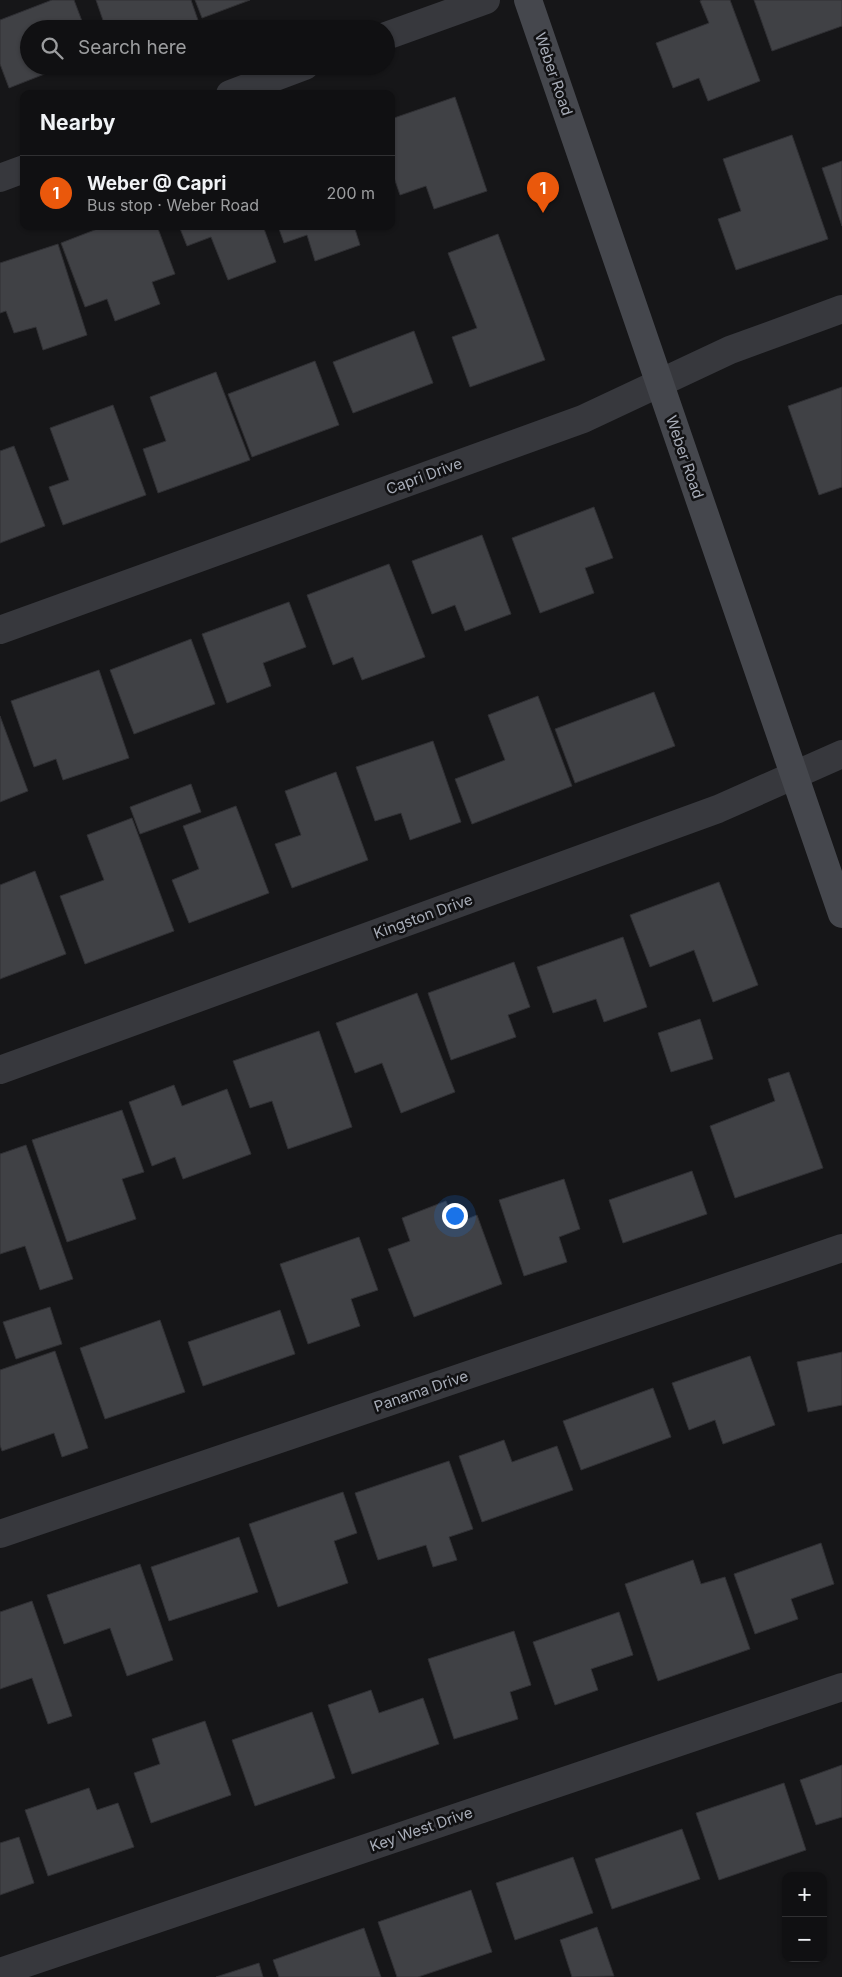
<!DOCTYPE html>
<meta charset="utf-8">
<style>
body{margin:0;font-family:Inter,sans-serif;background:#19191b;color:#f1f3f6}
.controls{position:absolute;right:15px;bottom:15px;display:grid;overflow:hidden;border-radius:10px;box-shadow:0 1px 4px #0004}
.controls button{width:45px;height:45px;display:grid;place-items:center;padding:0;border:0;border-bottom:1px solid #303032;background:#101012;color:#f1f3f6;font:25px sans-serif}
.you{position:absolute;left:454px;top:1215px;width:18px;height:18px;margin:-12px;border:4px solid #fff;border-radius:50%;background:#1a73e8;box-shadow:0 0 0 8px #1a73e833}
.badge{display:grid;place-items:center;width:32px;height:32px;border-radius:50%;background:#ea580c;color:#fff;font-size:16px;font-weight:700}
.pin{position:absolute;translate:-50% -41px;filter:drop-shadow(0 1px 2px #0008)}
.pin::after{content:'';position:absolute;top:26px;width:18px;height:15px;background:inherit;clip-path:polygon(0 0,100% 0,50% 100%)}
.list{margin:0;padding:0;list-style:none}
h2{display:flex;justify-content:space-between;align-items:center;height:65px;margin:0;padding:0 20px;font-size:21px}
h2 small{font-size:16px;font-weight:400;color:#9c9d9f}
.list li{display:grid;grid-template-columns:32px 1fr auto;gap:15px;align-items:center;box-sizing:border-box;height:75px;padding:0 20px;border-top:1px solid #303032}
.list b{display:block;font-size:19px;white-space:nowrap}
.list p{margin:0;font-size:16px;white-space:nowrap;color:#9c9d9f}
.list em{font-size:16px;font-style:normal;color:#9c9d9f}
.icon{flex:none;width:28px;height:28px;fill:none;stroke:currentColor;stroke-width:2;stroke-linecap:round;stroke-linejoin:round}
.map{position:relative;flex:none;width:842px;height:1977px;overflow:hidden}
.search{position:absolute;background:#101012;box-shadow:0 1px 4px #0004;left:20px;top:20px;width:375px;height:55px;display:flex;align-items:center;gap:12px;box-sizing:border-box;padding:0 18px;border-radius:28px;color:#9c9d9f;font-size:19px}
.panel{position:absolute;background:#101012;box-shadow:0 1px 4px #0004;left:20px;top:90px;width:375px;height:140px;border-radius:10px}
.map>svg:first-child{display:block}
.building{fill:#404145;stroke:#303034}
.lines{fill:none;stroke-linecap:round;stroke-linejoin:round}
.street{stroke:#37383d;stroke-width:28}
.secondary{stroke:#45474d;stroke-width:28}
.labels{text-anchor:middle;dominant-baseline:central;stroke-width:5;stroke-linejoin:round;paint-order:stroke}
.street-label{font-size:15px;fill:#a8adb8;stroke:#111113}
</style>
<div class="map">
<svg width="842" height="1977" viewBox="0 0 842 1977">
<rect width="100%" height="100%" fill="#161618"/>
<path class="building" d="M52 0H74L85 29H29V66H65L9 88 0 64V20Z
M96 0H191L199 23 185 29H106Z
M195 0H250L202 18Z
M702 0H730L760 81 708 101 699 78 673 88 656 43 709 23 700 1Z
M754 0H842V26L772 51Z
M455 97 487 191 434 209 426 186 400 195 391 169V119Z
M792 135 828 239 736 270 718 219 741 211 723 159Z
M842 161V226L822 168Z
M105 226H157L175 274 152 282 160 304 115 321 107 299 85 307 61 243Z
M179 226H263L276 262 228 280 211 237 187 246Z
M278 226H354L360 245 315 261 307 235 284 243Z
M498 234 545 360 470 387 452 337 477 328 448 253Z
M58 244 87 335 43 350 36 327 14 333 6 311 0 313V263Z
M414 331 433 383 353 413 333 362Z
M315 361 339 425 252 457 228 394Z
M216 372 250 460 158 493 143 449 166 441 150 397Z
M842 387V487L819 495 788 406Z
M113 405 146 495 63 525 49 487 69 480 50 428Z
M14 446 45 526 0 543V451Z
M594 507 613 558 585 568 594 593 540 613 512 538Z
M482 535 511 614 465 631 455 605 432 614 412 561Z
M389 564 425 657 362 680 353 657 333 665 307 595Z
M289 602 306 647 263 663 271 686 227 703 202 634Z
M191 639 215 704 134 734 110 670Z
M99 670 129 758 63 780 56 759 34 767 11 701Z
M654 692 675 746 575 783 555 729Z
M538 696 572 786 472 824 455 779 505 760 488 715Z
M0 716 28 791 0 802Z
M433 741 461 822 410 840 401 813 375 821 356 767Z
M336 772 368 860 292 888 275 844 301 835 285 791Z
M191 784 201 812 140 834 130 807Z
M236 806 269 893 189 923 172 880 199 869 183 826Z
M132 818 174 931 85 964 60 896 104 880 87 835Z
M35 871 66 954 0 979V885Z
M719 882 758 985 713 1002 694 950 650 967 630 915Z
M623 937 647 1007 604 1022 596 999 553 1013 537 967Z
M514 962 530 1007 508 1015 516 1037 451 1060 428 993Z
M417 993 455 1092 401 1113 382 1063 355 1073 336 1023Z
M700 1019 713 1059 671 1072 658 1033Z
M319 1031 352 1127 288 1149 272 1101 250 1108 233 1061Z
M789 1072 823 1168 735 1198 710 1126 775 1101 768 1079Z
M174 1085 182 1106 227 1089 251 1154 183 1179 175 1157 152 1166 129 1102Z
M122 1110 144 1172 122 1179 136 1219 67 1242 32 1140Z
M26 1145 73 1279 40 1290 25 1246 0 1254V1154Z
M692 1171 707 1214 623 1243 609 1200Z
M564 1179 580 1229 559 1237 567 1262 524 1276 499 1200Z
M446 1201 455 1224 477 1215 502 1284 414 1317 388 1249 410 1241 402 1218Z
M359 1237 378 1290 351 1299 360 1326 308 1344 280 1264Z
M50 1307 62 1344 16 1359 3 1322Z
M280 1310 295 1354 203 1386 188 1342Z
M160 1320 185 1392 105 1419 80 1348Z
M55 1351 88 1448 62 1457 54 1433 2 1451 0 1445V1370Z
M842 1352V1405L808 1412 797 1362Z
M750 1356 775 1425 723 1444 715 1420 689 1430 672 1383Z
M653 1388 671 1437 581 1470 563 1421Z
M504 1440 512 1462 557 1446 573 1490 482 1522 459 1456Z
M449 1461 473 1529 449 1537 457 1560 433 1567 426 1545 378 1560 355 1493Z
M343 1492 357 1533 334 1541 348 1583 278 1607 249 1524Z
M239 1537 258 1592 169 1621 151 1567Z
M821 1543 834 1584 791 1599 798 1619 755 1634 734 1574Z
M693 1560 701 1584 725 1577 750 1649 658 1681 625 1584Z
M140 1564 173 1660 127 1676 110 1628 64 1644 47 1595Z
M32 1601 72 1716 48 1724 32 1678 0 1689V1612Z
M619 1612 633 1655 591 1669 598 1690 555 1705 533 1642Z
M514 1631 531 1685 510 1692 518 1719 454 1739 428 1659Z
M371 1690 379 1713 423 1698 439 1744 352 1774 328 1705Z
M312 1712 335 1778 255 1806 232 1740Z
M205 1721 231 1795 151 1823 134 1773 160 1764 152 1739Z
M842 1765V1817L816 1825 800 1780Z
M784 1783 806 1850 719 1880 696 1813Z
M89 1788 97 1810 118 1803 134 1847 48 1876 25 1810Z
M682 1829 700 1879 612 1909 595 1859Z
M19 1837 34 1883 0 1895V1843Z
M573 1857 593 1913 515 1940 496 1883Z
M471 1890 492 1952 418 1977H397L378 1922Z
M597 1927 614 1976 572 1977 560 1940Z
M364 1928 381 1977H279L273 1960Z
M259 1963 263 1977H216Z"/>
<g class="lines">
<path class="street" d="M386 36 486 0
M230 94 305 66
M0 178 24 169
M0 630 583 419 730 350 842 309
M0 1070 718 809 842 754
M0 1534 842 1248
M0 1972 842 1687"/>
<path class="secondary" d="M528 0 842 914"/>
</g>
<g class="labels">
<g class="street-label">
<text transform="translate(554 74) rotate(71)">Weber Road</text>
<text transform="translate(685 457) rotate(71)">Weber Road</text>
<text transform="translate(424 476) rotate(-20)">Capri Drive</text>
<text transform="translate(423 916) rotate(-20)">Kingston Drive</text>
<text transform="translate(421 1391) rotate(-19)">Panama Drive</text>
<text transform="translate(421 1829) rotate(-19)">Key West Drive</text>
</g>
</g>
</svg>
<div class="controls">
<button>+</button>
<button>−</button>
</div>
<div class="you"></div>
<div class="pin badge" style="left:543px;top:213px">1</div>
<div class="search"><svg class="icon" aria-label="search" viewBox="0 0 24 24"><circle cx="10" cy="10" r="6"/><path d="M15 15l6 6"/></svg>Search here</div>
<section class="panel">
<h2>Nearby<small></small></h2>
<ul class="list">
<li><span class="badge">1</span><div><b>Weber @ Capri</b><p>Bus stop · Weber Road</p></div><em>200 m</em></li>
</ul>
</section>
</div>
